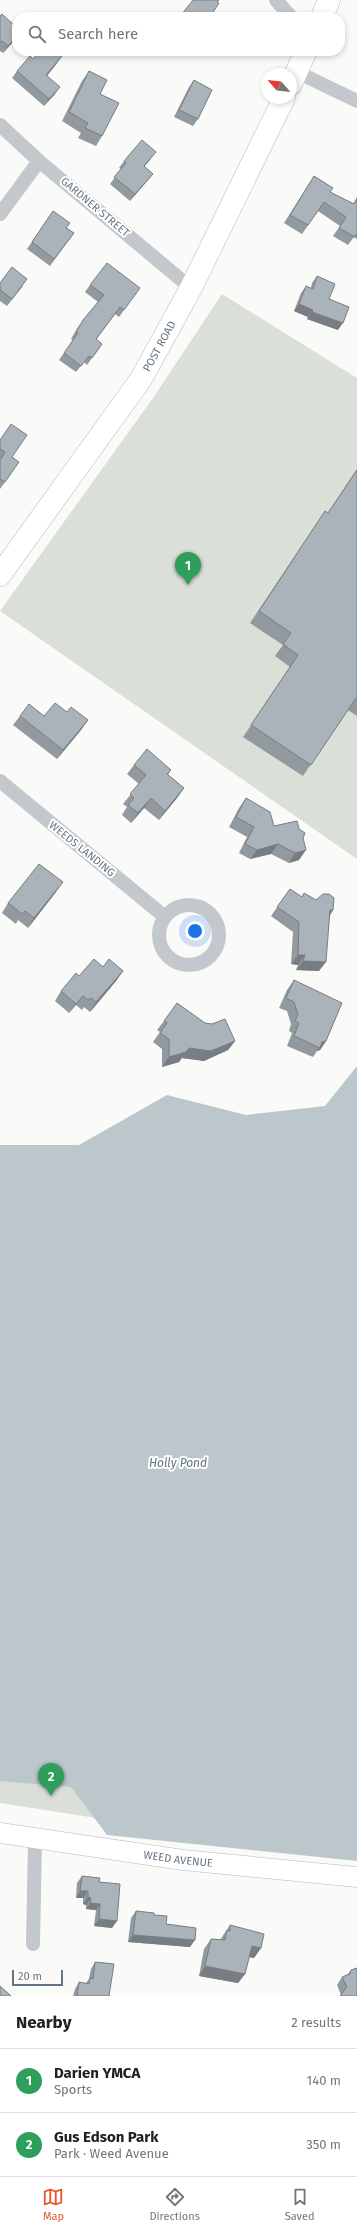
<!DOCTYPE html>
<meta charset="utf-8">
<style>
body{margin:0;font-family:"Fira Sans",sans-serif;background:#f6f6f6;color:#202124}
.compass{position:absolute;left:261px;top:68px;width:36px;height:36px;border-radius:50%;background:#fff;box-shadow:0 2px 6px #0003;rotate:297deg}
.scale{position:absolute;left:12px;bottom:10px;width:51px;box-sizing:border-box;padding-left:4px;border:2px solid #657683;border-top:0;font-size:11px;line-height:14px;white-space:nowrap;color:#657683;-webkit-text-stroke:3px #fff;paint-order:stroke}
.you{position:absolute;left:195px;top:931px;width:14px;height:14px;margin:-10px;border:3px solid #fff;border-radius:50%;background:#1a73e8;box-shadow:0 0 0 6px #1a73e833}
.badge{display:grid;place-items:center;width:26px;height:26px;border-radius:50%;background:#e4572e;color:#fff;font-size:13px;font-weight:700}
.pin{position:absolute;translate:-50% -33px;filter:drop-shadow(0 1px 2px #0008)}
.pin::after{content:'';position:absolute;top:21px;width:14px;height:12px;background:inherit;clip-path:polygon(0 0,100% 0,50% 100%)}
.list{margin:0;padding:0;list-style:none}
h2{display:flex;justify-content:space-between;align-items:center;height:52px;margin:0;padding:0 16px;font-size:17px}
h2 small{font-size:13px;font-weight:400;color:#757577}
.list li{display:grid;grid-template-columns:26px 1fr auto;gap:12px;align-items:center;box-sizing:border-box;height:64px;padding:0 16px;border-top:1px solid #e0e0e0}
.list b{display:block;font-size:15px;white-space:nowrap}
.list p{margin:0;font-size:13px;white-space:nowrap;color:#757577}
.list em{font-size:13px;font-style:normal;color:#757577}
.icon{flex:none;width:22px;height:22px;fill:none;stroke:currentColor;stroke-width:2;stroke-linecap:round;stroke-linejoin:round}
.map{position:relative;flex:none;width:357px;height:1996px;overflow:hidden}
.search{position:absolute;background:#fff;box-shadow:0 2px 6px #0003;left:12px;right:12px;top:12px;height:44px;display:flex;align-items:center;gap:10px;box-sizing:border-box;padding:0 14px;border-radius:16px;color:#757577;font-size:15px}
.sheet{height:180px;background:#fff}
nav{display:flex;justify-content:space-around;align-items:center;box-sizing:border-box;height:56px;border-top:1px solid #e0e0e0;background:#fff;font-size:11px;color:#757577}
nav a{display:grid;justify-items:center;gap:2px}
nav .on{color:#e4572e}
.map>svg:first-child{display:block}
.green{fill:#dadfd7}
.water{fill:#bbc7cb}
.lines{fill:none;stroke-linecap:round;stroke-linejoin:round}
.secondary-casing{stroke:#b3babf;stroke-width:21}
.primary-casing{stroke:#b5babe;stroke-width:23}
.street{stroke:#c3c8cc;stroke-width:14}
.secondary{stroke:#fff;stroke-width:20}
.primary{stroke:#fff;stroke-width:22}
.wall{fill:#929a9f}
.shaded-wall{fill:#777d82}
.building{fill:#aab3b9;stroke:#777d82}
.labels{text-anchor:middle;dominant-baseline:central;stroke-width:4;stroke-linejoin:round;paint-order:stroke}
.street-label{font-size:11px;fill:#657683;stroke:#fff}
.water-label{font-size:12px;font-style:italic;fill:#60757c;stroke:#fff}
</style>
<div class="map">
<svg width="357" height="1996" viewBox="0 0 357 1996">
<rect width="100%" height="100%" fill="#fafaf8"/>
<path class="green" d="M222 294 357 378V859L0 611 153 398Z
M0 1756 49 1758 141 1825 0 1803Z"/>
<path class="water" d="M357 1066V1861L107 1835 71 1787 0 1781V1145H79L167 1095 246 1115 325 1106Z"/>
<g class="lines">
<defs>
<g id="secondary">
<path id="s1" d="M0 1833 183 1860 357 1877"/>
</g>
<g id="primary">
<path d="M322 17 329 0"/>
<path d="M291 84 306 51"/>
<path id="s2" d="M0 575 141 379 191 288 284 98"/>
</g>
</defs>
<use href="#secondary" class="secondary-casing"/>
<use href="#primary" class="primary-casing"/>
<path class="street" d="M276 0 291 17
M297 72 357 101
M0 125 39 161 191 288
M0 214 39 161
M0 781 165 917
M159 935a30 30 0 1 1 60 0a30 30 0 1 1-60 0Z
M33 1944 35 1840"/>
<use href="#secondary" class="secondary"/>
<use href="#primary" class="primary"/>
</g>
<path class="wall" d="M0 16 17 32V37L3 53 0 51Z
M33 59 57 63 47 76 55 94 44 106 12 78 17 71Z
M89 71 100 94 102 136 96 146 78 138 81 133 62 121 82 81Z
M194 80 198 119 193 126 174 117 189 87Z
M151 159 144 167 153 174 148 180 130 201 110 184 121 169 119 168 124 161Z
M314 176 330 192 353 204 357 197V239L354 237 348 245 333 236 340 226 318 211 302 234 284 223Z
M53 211 67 228 74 233 50 266 27 249Z
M317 276 329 299 338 330 307 319 308 317 294 311 301 293 306 286 311 288 312 283Z
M0 283 23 286 7 306 0 301Z
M90 285 140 288 119 317 115 314 96 340 102 344 87 365 84 362 76 372 59 360 73 340 71 339 78 327 98 302 85 292Z
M0 440 12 457 19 462 0 489Z
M357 469V716L348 710 303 776 243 737 290 667 275 656 283 645 250 623 317 523 325 511 328 513Z
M67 712 88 720 81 730 57 759 13 725 20 716H44Z
M134 765 171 770 168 775 184 788 177 798 159 820 144 808 131 823 122 815 127 807 123 804 139 784 127 774Z
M246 798 274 826 299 829 303 838 299 860 289 863 271 854 250 859 239 853 247 837 229 827 239 808Z
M290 889 302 897 333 910 330 915 319 971 296 970 298 965 291 964 293 932 271 916Z
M56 892 28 928 18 920 16 924 2 913 8 903Z
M103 967 123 971 116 981 90 1012 84 1007 82 1010 76 1005 69 1013 55 1001 61 991 79 976Z
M294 980 326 1041 320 1050 317 1051 313 1057 287 1046 292 1033 289 1031 291 1024 287 1011 279 1008 287 990Z
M164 1021 205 1023 235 1041 228 1050 204 1061 182 1058 179 1062 162 1067V1049L153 1042 160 1032 157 1030Z
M82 1876 99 1882 112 1928 94 1926 96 1910 86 1909V1905L83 1904V1898H76L77 1883Z
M136 1911 154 1915 166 1924 190 1947 128 1942 131 1918Z
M230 1925 261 1948 254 1958 249 1957 245 1974 238 1983 199 1976 204 1949 211 1939 220 1940Z
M95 1962 109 1996H73L75 1989 79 1982 86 1983 89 1979 91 1969Z
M351 1970 357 1996 341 1995 337 1985 342 1977 348 1974Z"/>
<path class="shaded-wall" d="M17 36 14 41 3 53 8 46Z
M62 56 57 63 42 82 46 75Z
M60 87 55 94 44 106 49 99Z
M153 174 148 180 130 201 135 194Z
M299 304 313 310 308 317 294 311Z
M312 312 343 323 338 330 307 319Z
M88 720 81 730 57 759 63 750Z
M184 788 177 798 159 820 165 811Z
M151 798 144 808 131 823 138 813Z
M278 844 271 854 250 859 257 850Z
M306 850 299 860 289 863 295 853Z
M63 882 56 892 28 928 34 918Z
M330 910H333L327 920Z
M298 955H305L298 965 291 964Z
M303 961 326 962 319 971 296 970Z
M123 971 116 981 90 1012 96 1002Z
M83 996 76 1005 69 1013 76 1004Z
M235 1041 228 1050 204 1061 182 1058 189 1048Z
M326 1041 320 1050 317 1051 322 1042Z
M186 1052 179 1062 162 1067 169 1057Z
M80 1891H88L83 1898H76Z
M88 1897 91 1898 86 1905 83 1904Z
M90 1903 100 1904 96 1910 86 1909Z
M99 1919 117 1921 112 1928 94 1926Z
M133 1935 195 1940 190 1947 128 1942Z
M252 1946 261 1948 254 1958 245 1956Z
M205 1966 245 1974 238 1983 199 1976Z"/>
<path class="building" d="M193 0H219L217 2 219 3 210 17H183L181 15Z
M2 14 16 27 14 29 17 32V36L8 46 2 41 0 43V16Z
M40 51H56L62 56 46 75 60 87 49 99 17 71 30 56 33 59Z
M89 71 107 80 100 94 119 103 102 136 85 128 88 123 69 112Z
M194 80 212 90 198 119 179 110Z
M142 140 156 152 144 166 153 174 135 194 114 177 126 163 124 161Z
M314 176 333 188 330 192 354 204 357 199V233L355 237 339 228 346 217 324 202 308 225 290 215Z
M53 211 70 223 66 228 74 233 54 259 32 242Z
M107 263 140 288 124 310 120 307 96 339 102 344 92 358 89 356 81 366 64 353 78 333 76 332 83 320 104 295 90 285Z
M12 267 27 279 12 299 0 290V283Z
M317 276 335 284 329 299 349 307 343 323 312 312 313 310 299 304 306 286 313 289Z
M11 424 27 435 12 457 19 462 5 482 0 479V460L5 452 0 449V440Z
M357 470V699L356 698 311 765 251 725 298 655 283 644 291 633 259 611 325 511 328 513Z
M55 703 67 712 71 707 88 720 63 750 20 716 29 704 44 716Z
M147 749 171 770 167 774 184 788 165 811 151 798 138 813 128 805 134 798 130 794 146 775 134 765Z
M246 798 270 812 274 826 297 821 299 829 305 833 303 838 306 850 295 853 278 844 257 850 245 844 254 827 236 817Z
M39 864 63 882 34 918 25 911 22 914 8 903Z
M290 889 302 897 304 893 316 900 323 894H329L334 898 333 910H330L326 962 303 961 305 955H298L299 922 277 907Z
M94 959 103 967 109 959 123 971 96 1002 91 998 88 1000 83 996 76 1004 61 991 76 973 79 976Z
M294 980 342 1003 326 1041 322 1042 320 1048 294 1036 299 1023 295 1021 298 1015 294 1002 286 998Z
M177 1003 205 1023 212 1024 225 1019 235 1041 211 1051 189 1048 186 1052 169 1057V1039L160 1033 167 1023 164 1021Z
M82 1876 100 1878 99 1882 120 1884 117 1921 99 1919 100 1904 90 1903 91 1898 88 1897V1891H80Z
M136 1911 154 1913V1915L167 1916 166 1924 196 1928 195 1940 133 1935Z
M230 1925 264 1934 261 1948 252 1946 245 1974 205 1966 211 1939 225 1940 227 1930 230 1931Z
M95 1962 114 1964 109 1996H77L79 1982 89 1984 90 1978 93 1979Z
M357 1968V1996H340L347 1987 342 1977 350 1974 351 1970Z
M0 1986 11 1996H0Z"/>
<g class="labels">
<g class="street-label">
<text transform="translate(95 207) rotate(40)">GARDNER STREET</text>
<text stroke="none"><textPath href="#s2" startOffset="279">POST ROAD</textPath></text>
<text transform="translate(82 849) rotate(39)">WEEDS LANDING</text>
<text stroke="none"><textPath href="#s1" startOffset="180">WEED AVENUE</textPath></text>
</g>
<g class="water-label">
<text x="178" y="1463">Holly Pond</text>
</g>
</g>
</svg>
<svg class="compass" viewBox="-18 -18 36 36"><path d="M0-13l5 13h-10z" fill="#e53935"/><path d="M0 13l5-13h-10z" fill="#757577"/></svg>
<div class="scale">20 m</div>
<div class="you"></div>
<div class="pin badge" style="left:188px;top:585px;background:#2e9e5b">1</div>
<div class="pin badge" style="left:51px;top:1796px;background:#2e9e5b">2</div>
<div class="search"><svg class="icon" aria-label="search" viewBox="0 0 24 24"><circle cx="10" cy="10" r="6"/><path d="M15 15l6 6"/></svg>Search here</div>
</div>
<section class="sheet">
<h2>Nearby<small>2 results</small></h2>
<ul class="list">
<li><span class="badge" style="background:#2e9e5b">1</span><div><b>Darien YMCA</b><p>Sports</p></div><em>140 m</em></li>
<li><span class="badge" style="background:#2e9e5b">2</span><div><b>Gus Edson Park</b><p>Park · Weed Avenue</p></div><em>350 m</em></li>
</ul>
</section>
<nav>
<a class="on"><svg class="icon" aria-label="map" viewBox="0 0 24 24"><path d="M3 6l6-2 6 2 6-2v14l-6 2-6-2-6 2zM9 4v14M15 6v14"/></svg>Map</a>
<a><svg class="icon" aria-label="directions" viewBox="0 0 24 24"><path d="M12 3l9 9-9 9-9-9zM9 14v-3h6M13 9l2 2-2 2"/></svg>Directions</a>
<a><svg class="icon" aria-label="saved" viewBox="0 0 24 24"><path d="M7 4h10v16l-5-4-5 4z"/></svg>Saved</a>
</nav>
